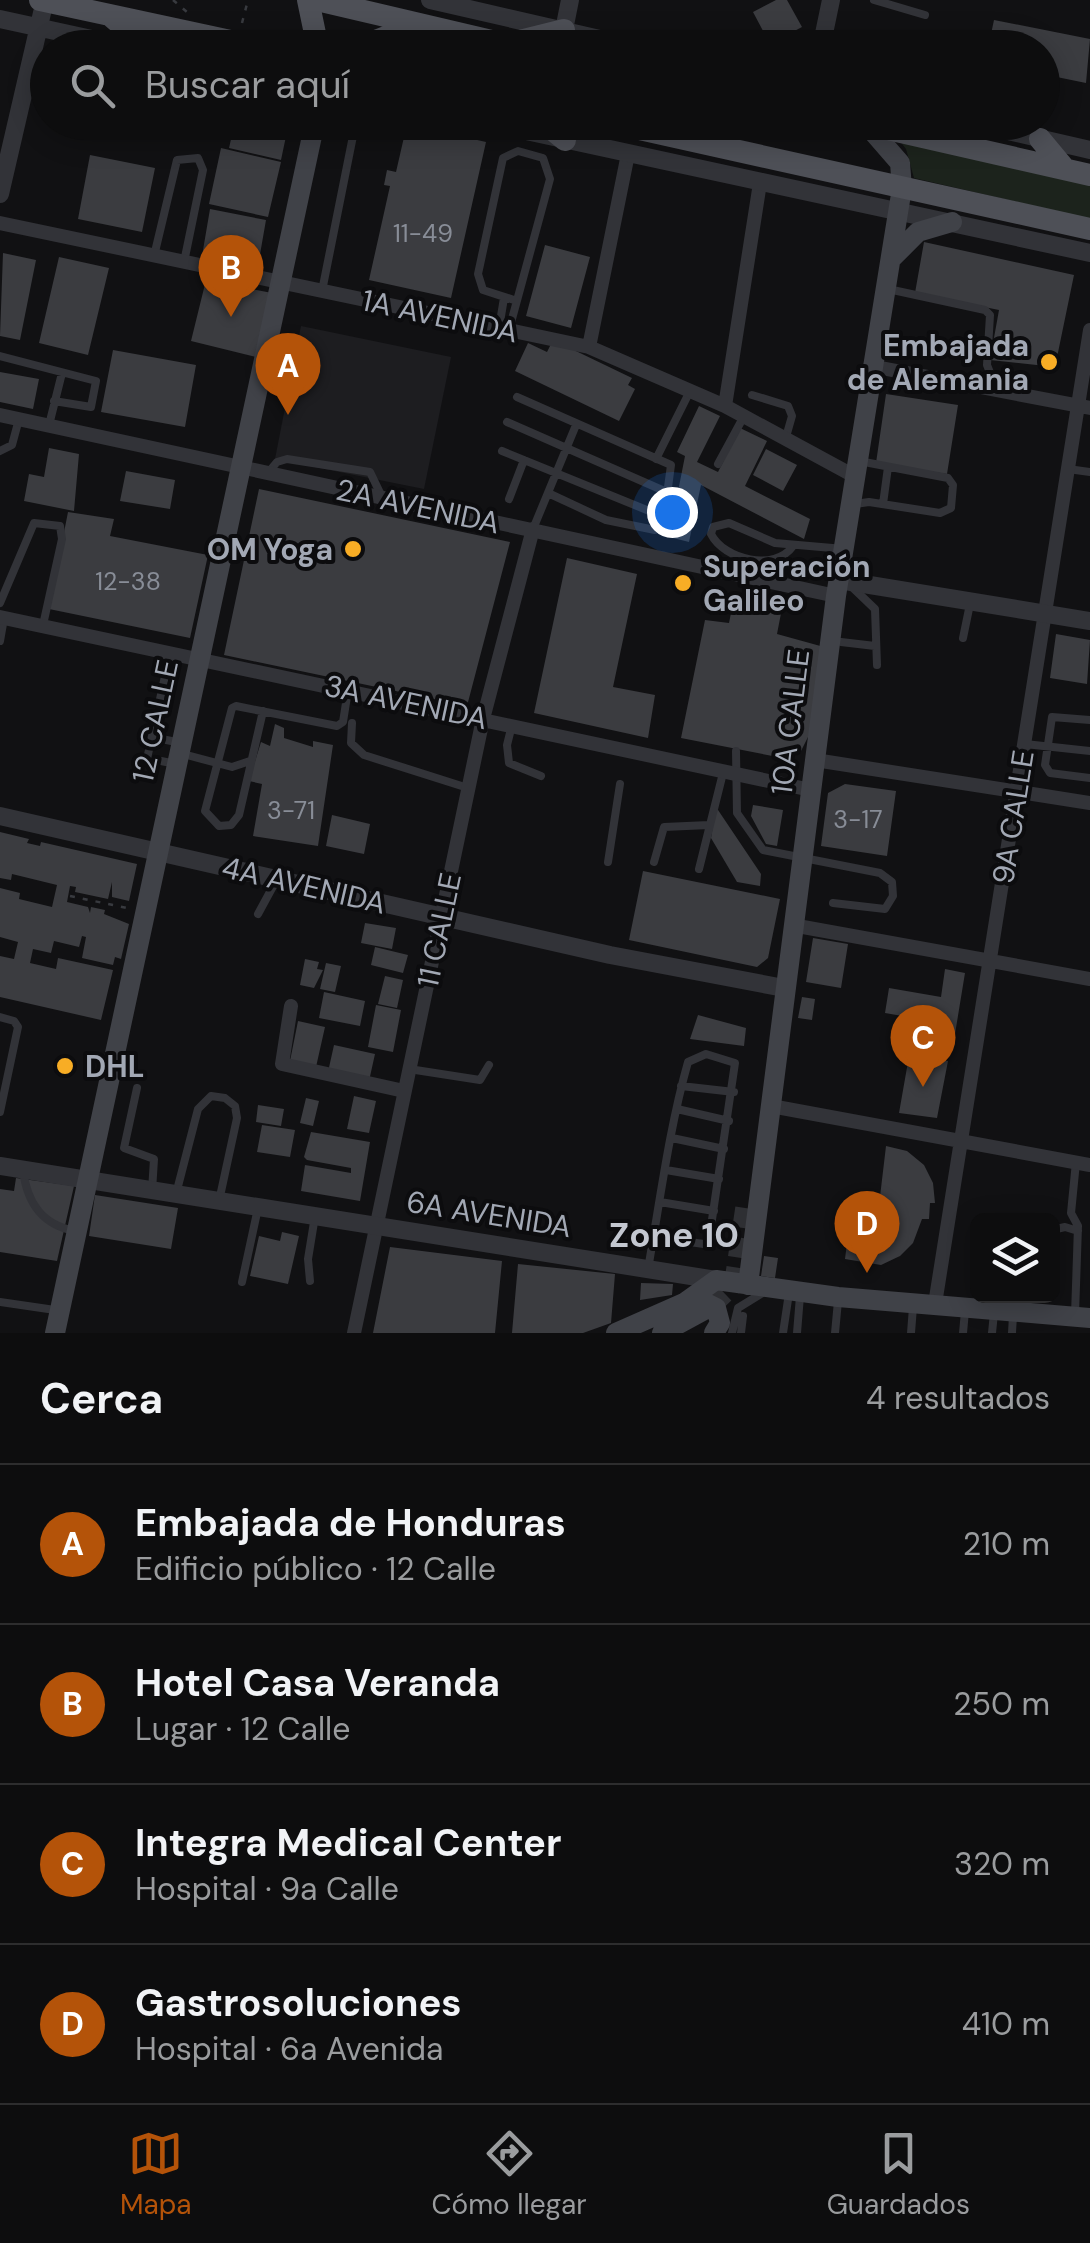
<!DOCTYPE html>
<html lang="es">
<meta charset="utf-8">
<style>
body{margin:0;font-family:"DM Sans",sans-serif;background:#161617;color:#f1f3f6}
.controls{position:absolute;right:30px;bottom:30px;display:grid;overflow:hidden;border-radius:15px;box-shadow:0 5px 25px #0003}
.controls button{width:90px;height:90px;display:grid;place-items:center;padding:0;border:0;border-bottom:2px solid #2d2d2e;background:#0d0d0e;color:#f1f3f6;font:50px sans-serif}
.you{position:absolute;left:672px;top:512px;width:35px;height:35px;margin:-25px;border:8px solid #fff;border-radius:50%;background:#1a73e8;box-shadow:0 0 0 15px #1a73e833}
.badge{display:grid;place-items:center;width:65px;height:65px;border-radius:50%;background:#b45309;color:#fff;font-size:32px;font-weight:700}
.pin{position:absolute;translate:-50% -82px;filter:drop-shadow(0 2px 5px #0008)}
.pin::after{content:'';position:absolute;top:52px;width:35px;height:30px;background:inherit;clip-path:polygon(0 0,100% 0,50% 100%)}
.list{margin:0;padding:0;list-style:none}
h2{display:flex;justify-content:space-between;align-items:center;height:130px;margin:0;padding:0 40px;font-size:42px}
h2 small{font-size:32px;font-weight:400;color:#9a9c9e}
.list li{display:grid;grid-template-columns:65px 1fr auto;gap:30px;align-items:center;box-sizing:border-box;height:160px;padding:0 40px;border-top:2px solid #2d2d2e}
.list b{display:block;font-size:38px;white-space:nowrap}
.list p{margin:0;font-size:32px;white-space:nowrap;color:#9a9c9e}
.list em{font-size:32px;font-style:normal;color:#9a9c9e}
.icon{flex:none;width:55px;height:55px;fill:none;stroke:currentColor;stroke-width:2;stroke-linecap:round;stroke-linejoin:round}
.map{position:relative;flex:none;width:1090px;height:1333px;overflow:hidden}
.search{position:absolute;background:#0d0d0e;box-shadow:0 5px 25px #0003;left:30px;right:30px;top:30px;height:110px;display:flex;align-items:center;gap:25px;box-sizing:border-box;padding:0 35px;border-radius:55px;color:#9a9c9e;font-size:38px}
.sheet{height:770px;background:#0d0d0e}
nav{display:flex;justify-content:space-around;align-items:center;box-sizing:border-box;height:140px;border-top:2px solid #2d2d2e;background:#0d0d0e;font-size:28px;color:#9a9c9e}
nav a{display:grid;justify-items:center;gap:5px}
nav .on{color:#b45309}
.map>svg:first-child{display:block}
.built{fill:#1d1d20}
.green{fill:#1c231c}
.building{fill:#3b3c40}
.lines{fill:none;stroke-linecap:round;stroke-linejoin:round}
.secondary-tunnel{stroke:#2e2f33;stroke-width:20;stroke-dasharray:20 10;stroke-linecap:butt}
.path{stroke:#383a3f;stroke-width:2.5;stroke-dasharray:5 8;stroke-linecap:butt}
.service{stroke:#323338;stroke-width:8}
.minor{stroke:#323338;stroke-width:14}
.tertiary{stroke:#323338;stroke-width:18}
.secondary{stroke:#404248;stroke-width:20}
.primary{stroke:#4e5057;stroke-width:22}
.poi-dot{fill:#f8ad25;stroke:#0c0c0e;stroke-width:4}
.labels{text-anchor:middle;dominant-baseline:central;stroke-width:8;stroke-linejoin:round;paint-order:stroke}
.number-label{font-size:25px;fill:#888d97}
.street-label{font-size:30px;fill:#a2a8b4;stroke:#0c0c0e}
.poi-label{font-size:30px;font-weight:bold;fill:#a2a8b4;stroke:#0c0c0e;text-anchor:end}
.quarter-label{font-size:35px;font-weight:bold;fill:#c3c7d0;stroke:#0c0c0e}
</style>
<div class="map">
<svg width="1090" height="1333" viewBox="0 0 1090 1333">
<rect width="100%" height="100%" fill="#111113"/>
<path class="built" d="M301 326 451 357 424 489 275 459Z"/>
<path class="green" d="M892 131 1090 166V219L914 178 906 149Z"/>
<path class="building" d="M776 0H787L802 27 770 44 753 12Z
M994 20 1090 39 1086 83 1042 74V48H988Z
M235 122H289L281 160 229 148Z
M407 124 486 142 451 298 369 280 390 186 384 185 387 170 396 172Z
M221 148 281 162 268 217 209 204Z
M90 155 155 168 142 232 78 219Z
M210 209 266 220 258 266 202 256Z
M924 242 1074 275 1055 367 990 360 999 310 915 293Z
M545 245 590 257 571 328 526 316Z
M3 253 36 260 20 340 0 336Z
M59 257 109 268 88 355 39 343Z
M206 280 272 293 256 357 191 341Z
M553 340 632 378 628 385 635 389 619 421 515 371 528 343 547 352Z
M113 350 196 365 185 427 101 412Z
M0 372 39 379 33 409 0 402Z
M886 394 958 405 947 474 876 463Z
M699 406 720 416 697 462 718 472 740 428 767 441 745 486 810 519 804 539 701 485 689 542 669 537 685 456 677 452Z
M49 448 79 454 74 511 24 501 29 474 44 477Z
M766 449 797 465 783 491 753 475Z
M126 471 175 480 170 509 120 501Z
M259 489 510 542 467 706 224 655Z
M68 512 114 519 110 536 208 555 190 638 49 609Z
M567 558 637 574 613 687 655 695 648 738 534 713Z
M735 593 783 603 777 634 824 647 811 731 801 751 788 759 681 738 705 620 729 623Z
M1056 634 1090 640 1087 684 1050 678Z
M275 724 284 728V738L313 747V741L333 745 318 846 253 836 262 784 249 781 261 742 270 746Z
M845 784 896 791 887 856 821 846 828 793Z
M753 805 783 810 777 846 766 844 751 816Z
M716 807 761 874 760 886 737 882 711 838Z
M332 815 370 824 364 854 326 846Z
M0 832 29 839 27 843 40 846 41 842 137 864 129 901 112 897V882L108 899 75 892 76 887 70 886 67 902 88 907 90 913 91 907 105 910 104 914 129 924 121 959 115 957 113 965 82 958 86 937 82 936 79 947 54 941 51 953 33 949 30 963 56 969 58 958 113 970 101 1020 0 997V956L14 959 18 942 0 937V888L20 893 19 899 52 907 57 885 12 874 11 880 0 878Z
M643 871 780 899 768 958 757 967 629 940Z
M365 923 396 928 392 949 361 943Z
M813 938 848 944 841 988 806 982Z
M375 947 408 955 403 973 371 965Z
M305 959 319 962 317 969 323 970 314 988 300 985Z
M326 963 341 966 335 992 320 989Z
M945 969 965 973 955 1034 935 1030 937 1022 885 1013 889 988 941 997Z
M385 976 403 980 397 1008 378 1004Z
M324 992 365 1001 360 1026 319 1018Z
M802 997 815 999 812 1020 798 1018Z
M376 1005 401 1010 393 1052 368 1047Z
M698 1015 746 1028 744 1046 690 1039Z
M298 1021 325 1027 316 1067 290 1061Z
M334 1045 375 1054 369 1081 328 1072Z
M909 1056 948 1061 937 1118 899 1113Z
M354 1096 376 1101 369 1133 347 1129Z
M306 1098 319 1101 313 1126 300 1123Z
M258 1105 284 1109 281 1126 256 1122Z
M262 1125 295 1130 290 1157 257 1152Z
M311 1132 370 1142 360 1201 301 1191 305 1165 351 1173V1168L307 1160 304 1157Z
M886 1146 907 1151 924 1165 933 1183 935 1203H930L929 1219H922L913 1243 900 1256 881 1265 845 1259 850 1219 877 1222Z
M16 1178 74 1186 57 1261 0 1252V1189L14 1191Z
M95 1195 178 1208 171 1249 89 1236Z
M282 1232 299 1236 288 1284 250 1276 259 1236 280 1241Z
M390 1247 502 1261 495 1333H373Z
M764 1256 778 1258 775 1278 761 1276Z
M518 1264 615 1274 611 1323 583 1333H512Z
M641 1283 673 1284 672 1295 640 1300Z"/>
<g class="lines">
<path class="secondary-tunnel" d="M710 1307 734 1284 746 1203"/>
<path class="path" d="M173 0 187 12
M242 23 248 0
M276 37 297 42
M70 896 127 908"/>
<path class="service" d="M874 0 925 15
M154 256 177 160 198 158 203 170 184 262
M888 289 985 310 990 315 987 365 997 390
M322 291 354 131
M499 328 504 298
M509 330 550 179 543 158 518 151 503 158 478 274 483 290 514 300
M0 356 96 381 91 407 54 401
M752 395 788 406 792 416 786 437
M507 422 669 493
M49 425 62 373
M0 451 12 445 19 419
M502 451 664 517 671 465 517 397
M656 459 690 391
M718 464 744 416
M1068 469 1090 472
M267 474 277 462 287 459 370 472 383 499
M548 493 606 520 655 530 661 527 664 517
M509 499 524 460
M855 504 869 502 940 513 951 508 953 485 948 478 859 461
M883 504 888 467
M533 529 576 425
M793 546C775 572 724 560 711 534L713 527 729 523 775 543 844 549
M852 587 875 609 877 665
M0 603 34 523 60 526 62 539 43 625
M963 638 970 604
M0 641 4 618
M841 642 875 646
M263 711 239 815 231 825 219 826 205 811 232 708 236 706 337 726 343 722 348 690
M1090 720 1052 717 1045 765 1050 773 1090 778
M352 723 351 743 364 755 468 788
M512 725 507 745 509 763 541 776
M152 737 181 743
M1025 744 1090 751
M736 751 737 813 763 850 880 873 892 882 893 896 885 909 833 903
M183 754 232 767 250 761
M147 759 165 676
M156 760 176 764
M608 862 620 784
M654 862 664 827 709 825
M699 869 724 769
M258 914 277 879
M0 1017 14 1021 18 1027 0 1112
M409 1069 480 1080 489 1065
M681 1086 734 1092
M137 1088 124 1148 154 1159 152 1191
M677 1109 729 1121
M672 1138 724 1149
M23 1170C27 1203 42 1225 75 1231
M666 1170 719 1179
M176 1194 198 1109 211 1096 225 1098 235 1106 237 1118 219 1201
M660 1202 714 1211
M1052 1230 1065 1227 1078 1231
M648 1269C660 1201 669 1129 688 1062L706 1054 735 1063 709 1240 704 1244 653 1237
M310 1281 308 1259 315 1216
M242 1282 258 1208
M0 1302 55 1310
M1075 1315 1078 1226 1071 1213 1076 1162
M732 1333 738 1308 764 1292
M741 1333 743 1316
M783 1333 789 1293
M797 1333 800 1296
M835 1333 838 1301
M911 1333 913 1307
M963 1333 965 1311
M992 1333 994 1313
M1012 1333 1013 1315"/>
<path class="minor" d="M0 223 589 347 725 406 856 477
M589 347 628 154
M876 367 1090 408
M725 406 760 183
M0 415 836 596
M0 617 811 790
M815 760 1090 803
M792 925 1090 979
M291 1006 282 1064 404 1091
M771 1106 1090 1165
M935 1304 1090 330
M354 1333 483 719 533 529"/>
<path class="tertiary" d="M430 0 639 48
M0 19 133 48
M564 30 570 0
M821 48 831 0
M485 122 1090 253
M969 122 1090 150
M0 194 45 0
M839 580 1090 621
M0 816 610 955 784 988
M0 1166 716 1280"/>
<path class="secondary" d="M892 258 918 232 952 222
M748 1285 836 596 902 188 900 163 867 125
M684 1303 704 1302 716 1308 720 1323 714 1333
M55 1333 315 122
M616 1333 684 1303 716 1280 838 1297 1090 1318
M662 1333 710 1307"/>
<path class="primary" d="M40 0 263 48
M308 0 318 48
M317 0 522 48
M113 18 148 48
M507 44 564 30
M358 48 416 25
M543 122 565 140
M608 122 1090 229
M857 122 1090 175
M1040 139 1065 169"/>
</g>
<g class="poi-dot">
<circle cx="1049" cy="362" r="10"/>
<circle cx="353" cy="549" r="10"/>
<circle cx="683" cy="583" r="10"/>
<circle cx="65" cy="1066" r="10"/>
</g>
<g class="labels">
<g class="number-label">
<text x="423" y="233">11-49</text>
<text x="128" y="581">12-38</text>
<text x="291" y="810">3-71</text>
<text x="858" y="819">3-17</text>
</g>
<g class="street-label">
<text transform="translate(440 316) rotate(12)">1A AVENIDA</text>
<text transform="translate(418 506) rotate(12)">2A AVENIDA</text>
<text transform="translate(406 702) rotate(12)">3A AVENIDA</text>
<text transform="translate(155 721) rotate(-78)">12 CALLE</text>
<text transform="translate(790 722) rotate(-83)">10A CALLE</text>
<text transform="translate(1013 817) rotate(-81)">9A CALLE</text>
<text transform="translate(304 885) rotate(13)">4A AVENIDA</text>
<text transform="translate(439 930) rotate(-78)">11 CALLE</text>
<text transform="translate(489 1214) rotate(9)">6A AVENIDA</text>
</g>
<g class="poi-label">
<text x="1029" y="345">Embajada<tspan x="1029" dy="34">de Alemania</tspan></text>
<text x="333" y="549">OM Yoga</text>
<text x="703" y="566" text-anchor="start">Superación<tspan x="703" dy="34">Galileo</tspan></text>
<text x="85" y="1066" text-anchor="start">DHL</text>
</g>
<g class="quarter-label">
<text x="674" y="1235">Zone 10</text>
</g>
</g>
</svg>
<div class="controls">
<button><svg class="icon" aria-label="layers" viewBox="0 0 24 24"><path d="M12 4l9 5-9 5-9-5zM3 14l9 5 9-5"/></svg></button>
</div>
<div class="you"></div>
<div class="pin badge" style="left:288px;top:415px">A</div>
<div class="pin badge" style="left:231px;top:317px">B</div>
<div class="pin badge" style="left:923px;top:1087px">C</div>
<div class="pin badge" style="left:867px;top:1273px">D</div>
<div class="search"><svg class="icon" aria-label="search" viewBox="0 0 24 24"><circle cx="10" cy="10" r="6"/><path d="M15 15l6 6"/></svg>Buscar aquí</div>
</div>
<section class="sheet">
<h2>Cerca<small>4 resultados</small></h2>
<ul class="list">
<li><span class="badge">A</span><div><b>Embajada de Honduras</b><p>Edificio público · 12 Calle</p></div><em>210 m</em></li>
<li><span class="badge">B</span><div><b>Hotel Casa Veranda</b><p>Lugar · 12 Calle</p></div><em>250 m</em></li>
<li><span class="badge">C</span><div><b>Integra Medical Center</b><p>Hospital · 9a Calle</p></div><em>320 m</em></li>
<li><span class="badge">D</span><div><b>Gastrosoluciones</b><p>Hospital · 6a Avenida</p></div><em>410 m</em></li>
</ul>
</section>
<nav>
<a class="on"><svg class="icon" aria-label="map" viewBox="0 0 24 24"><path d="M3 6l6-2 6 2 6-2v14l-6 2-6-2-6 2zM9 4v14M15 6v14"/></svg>Mapa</a>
<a><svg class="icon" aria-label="directions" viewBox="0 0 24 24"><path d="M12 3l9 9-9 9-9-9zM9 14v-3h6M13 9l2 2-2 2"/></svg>Cómo llegar</a>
<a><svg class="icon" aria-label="saved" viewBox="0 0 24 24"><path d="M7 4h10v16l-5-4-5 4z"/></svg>Guardados</a>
</nav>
